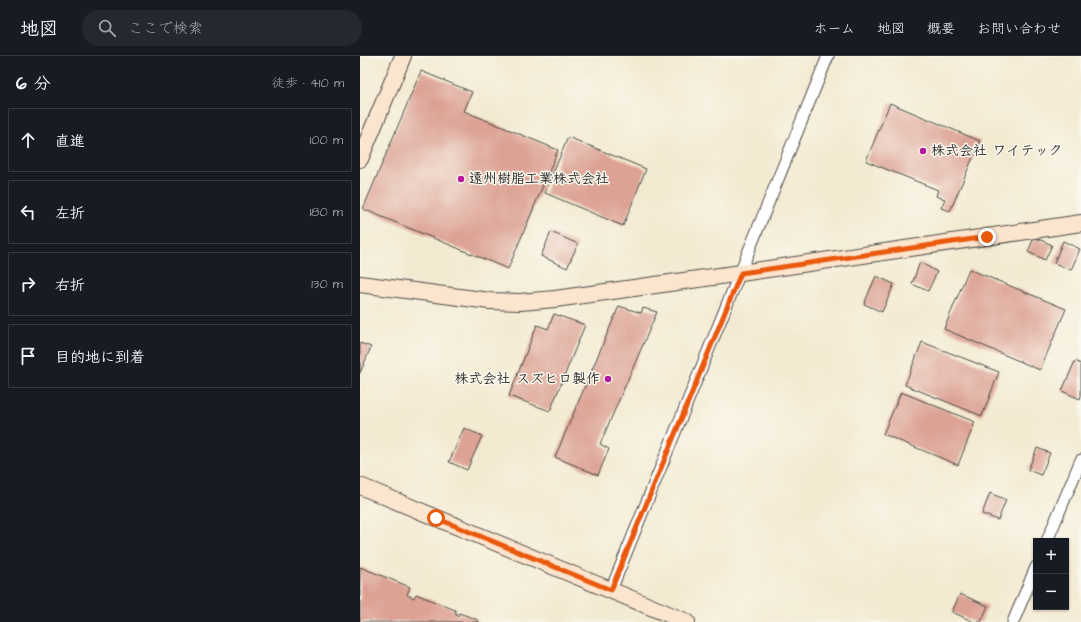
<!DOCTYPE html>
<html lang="ja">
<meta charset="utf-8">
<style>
body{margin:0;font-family:"Architects Daughter","Klee One",sans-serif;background:#242831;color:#f1f3f6}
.controls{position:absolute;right:12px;bottom:12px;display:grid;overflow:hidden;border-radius:0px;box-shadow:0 1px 3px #0004}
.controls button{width:36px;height:36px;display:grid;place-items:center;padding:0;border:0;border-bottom:1px solid #363941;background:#171b24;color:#f1f3f6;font:20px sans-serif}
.stop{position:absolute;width:12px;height:12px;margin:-9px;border:3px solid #ea580c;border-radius:50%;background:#fff}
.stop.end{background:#ea580c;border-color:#fff;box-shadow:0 1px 4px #0008}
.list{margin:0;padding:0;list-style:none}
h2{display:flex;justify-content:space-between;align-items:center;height:52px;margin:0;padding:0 16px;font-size:17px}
h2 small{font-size:13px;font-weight:400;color:#9ea1a6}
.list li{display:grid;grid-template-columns:26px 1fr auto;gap:12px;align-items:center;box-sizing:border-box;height:64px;margin:0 8px 8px;padding:0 8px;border:1px solid #363941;border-radius:0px}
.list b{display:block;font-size:15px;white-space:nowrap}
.list em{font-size:13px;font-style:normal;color:#9ea1a6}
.icon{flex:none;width:22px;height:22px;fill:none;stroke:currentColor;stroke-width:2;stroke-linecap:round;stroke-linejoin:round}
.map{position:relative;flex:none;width:721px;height:566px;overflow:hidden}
header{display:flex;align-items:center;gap:24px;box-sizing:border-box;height:56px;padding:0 20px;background:#171b24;border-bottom:1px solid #363941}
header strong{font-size:19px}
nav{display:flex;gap:22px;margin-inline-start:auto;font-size:14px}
.search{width:280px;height:36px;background:#242831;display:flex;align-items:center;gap:10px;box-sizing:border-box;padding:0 14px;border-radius:22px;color:#9ea1a6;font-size:15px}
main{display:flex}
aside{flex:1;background:#171b24}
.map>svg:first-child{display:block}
.building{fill:#dca294}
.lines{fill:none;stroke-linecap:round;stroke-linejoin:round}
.street-casing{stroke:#494844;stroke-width:13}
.secondary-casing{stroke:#494844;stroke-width:18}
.street{stroke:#fff;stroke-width:11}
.secondary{stroke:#fce5cf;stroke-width:16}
.route{stroke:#ea580c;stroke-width:5}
.poi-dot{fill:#b5179e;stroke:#fbf7ec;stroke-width:1.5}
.labels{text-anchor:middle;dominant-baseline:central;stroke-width:3;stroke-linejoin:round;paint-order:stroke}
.poi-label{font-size:14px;font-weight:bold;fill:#2b2b2b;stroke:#fbf7ec;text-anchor:start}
</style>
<header>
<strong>地図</strong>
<div class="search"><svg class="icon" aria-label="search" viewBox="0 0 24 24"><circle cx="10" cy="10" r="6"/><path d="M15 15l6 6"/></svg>ここで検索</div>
<nav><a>ホーム</a><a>地図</a><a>概要</a><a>お問い合わせ</a></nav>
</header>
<main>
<aside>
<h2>6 分<small>徒歩 · 410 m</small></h2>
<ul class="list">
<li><svg class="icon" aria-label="ahead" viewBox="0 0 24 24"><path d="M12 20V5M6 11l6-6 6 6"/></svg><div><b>直進</b></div><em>100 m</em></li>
<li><svg class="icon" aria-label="left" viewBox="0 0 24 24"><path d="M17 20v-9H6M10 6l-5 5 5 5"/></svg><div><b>左折</b></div><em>180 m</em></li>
<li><svg class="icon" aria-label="right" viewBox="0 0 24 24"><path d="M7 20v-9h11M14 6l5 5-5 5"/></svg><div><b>右折</b></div><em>130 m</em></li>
<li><svg class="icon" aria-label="arrive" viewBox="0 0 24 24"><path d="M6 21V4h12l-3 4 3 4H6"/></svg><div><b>目的地に到着</b></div></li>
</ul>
</aside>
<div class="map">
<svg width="721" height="566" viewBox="0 0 721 566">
<rect width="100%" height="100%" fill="#fbf7ec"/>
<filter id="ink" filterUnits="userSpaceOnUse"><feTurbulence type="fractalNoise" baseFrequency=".025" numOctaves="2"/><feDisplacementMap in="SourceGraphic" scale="8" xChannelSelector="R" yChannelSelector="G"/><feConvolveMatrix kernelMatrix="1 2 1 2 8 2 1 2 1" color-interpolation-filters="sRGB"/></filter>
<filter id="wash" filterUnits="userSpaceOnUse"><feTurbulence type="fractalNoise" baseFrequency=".012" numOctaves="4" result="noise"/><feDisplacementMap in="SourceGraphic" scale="16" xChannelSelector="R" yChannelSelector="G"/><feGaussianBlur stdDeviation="0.9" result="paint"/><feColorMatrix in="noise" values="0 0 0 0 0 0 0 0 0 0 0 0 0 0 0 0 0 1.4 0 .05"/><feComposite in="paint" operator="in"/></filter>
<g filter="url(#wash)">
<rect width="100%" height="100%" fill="#f3ead2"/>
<g id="blocks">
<path class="building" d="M61 15 112 36 104 55 198 94 148 213 3 153Z
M530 47 620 85 590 155 581 152 585 143 576 140 578 134 506 105Z
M208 81 286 113 263 170 185 137Z
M191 176 218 188 207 212 181 200Z
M674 181 692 189 685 204 668 196Z
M703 185 720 193 711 214 694 207Z
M560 206 577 216 568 235 552 228Z
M609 213 706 253 680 314 584 273Z
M516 220 534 228 522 256 504 248Z
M259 250 281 257 283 252 297 256 240 388 249 393 238 419 195 401Z
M194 258 225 269 190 355 149 340 177 269 188 273Z
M562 286 639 316 622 360 545 329Z
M0 287 11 291 0 317Z
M715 305 721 308V340L720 343 702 335Z
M541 336 615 366 598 409 523 378Z
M104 372 122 380 107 414 89 406Z
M677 392 690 397 681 419 668 414Z
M630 437 646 444 638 464 622 458Z
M0 511 50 531 47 539 54 542 56 538 95 554 96 557V559L98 560 99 557 116 563 119 566H0Z
M600 538 628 550 621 566H614L592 556Z"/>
</g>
</g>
<g filter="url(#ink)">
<use href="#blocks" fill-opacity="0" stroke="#494844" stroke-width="1"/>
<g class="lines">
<defs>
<path id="street" d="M687 485 721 404
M251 534 468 0
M653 566 676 511"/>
<path id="secondary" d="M0 103 43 0
M0 228 130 245 160 246 195 243 381 217 721 167
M0 430 327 566"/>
</defs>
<use href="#street" class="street-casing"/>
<use href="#secondary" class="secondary-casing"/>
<use href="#street" class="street"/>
<use href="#secondary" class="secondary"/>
</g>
</g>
<g class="lines" filter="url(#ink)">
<path class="route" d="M76 462 251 534 381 217 627 181"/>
</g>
<g class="poi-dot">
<circle cx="563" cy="95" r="4"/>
<circle cx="101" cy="123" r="4"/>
<circle cx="248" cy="323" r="4"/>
</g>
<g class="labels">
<g class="poi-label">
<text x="571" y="95">株式会社 ワイテック</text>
<text x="109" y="123">遠州樹脂工業株式会社</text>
<text x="240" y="323" text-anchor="end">株式会社 スズヒロ製作</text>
</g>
</g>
</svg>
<div class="controls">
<button>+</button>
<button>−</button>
</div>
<div class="stop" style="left:76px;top:462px"></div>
<div class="stop end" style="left:627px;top:181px"></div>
</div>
</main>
